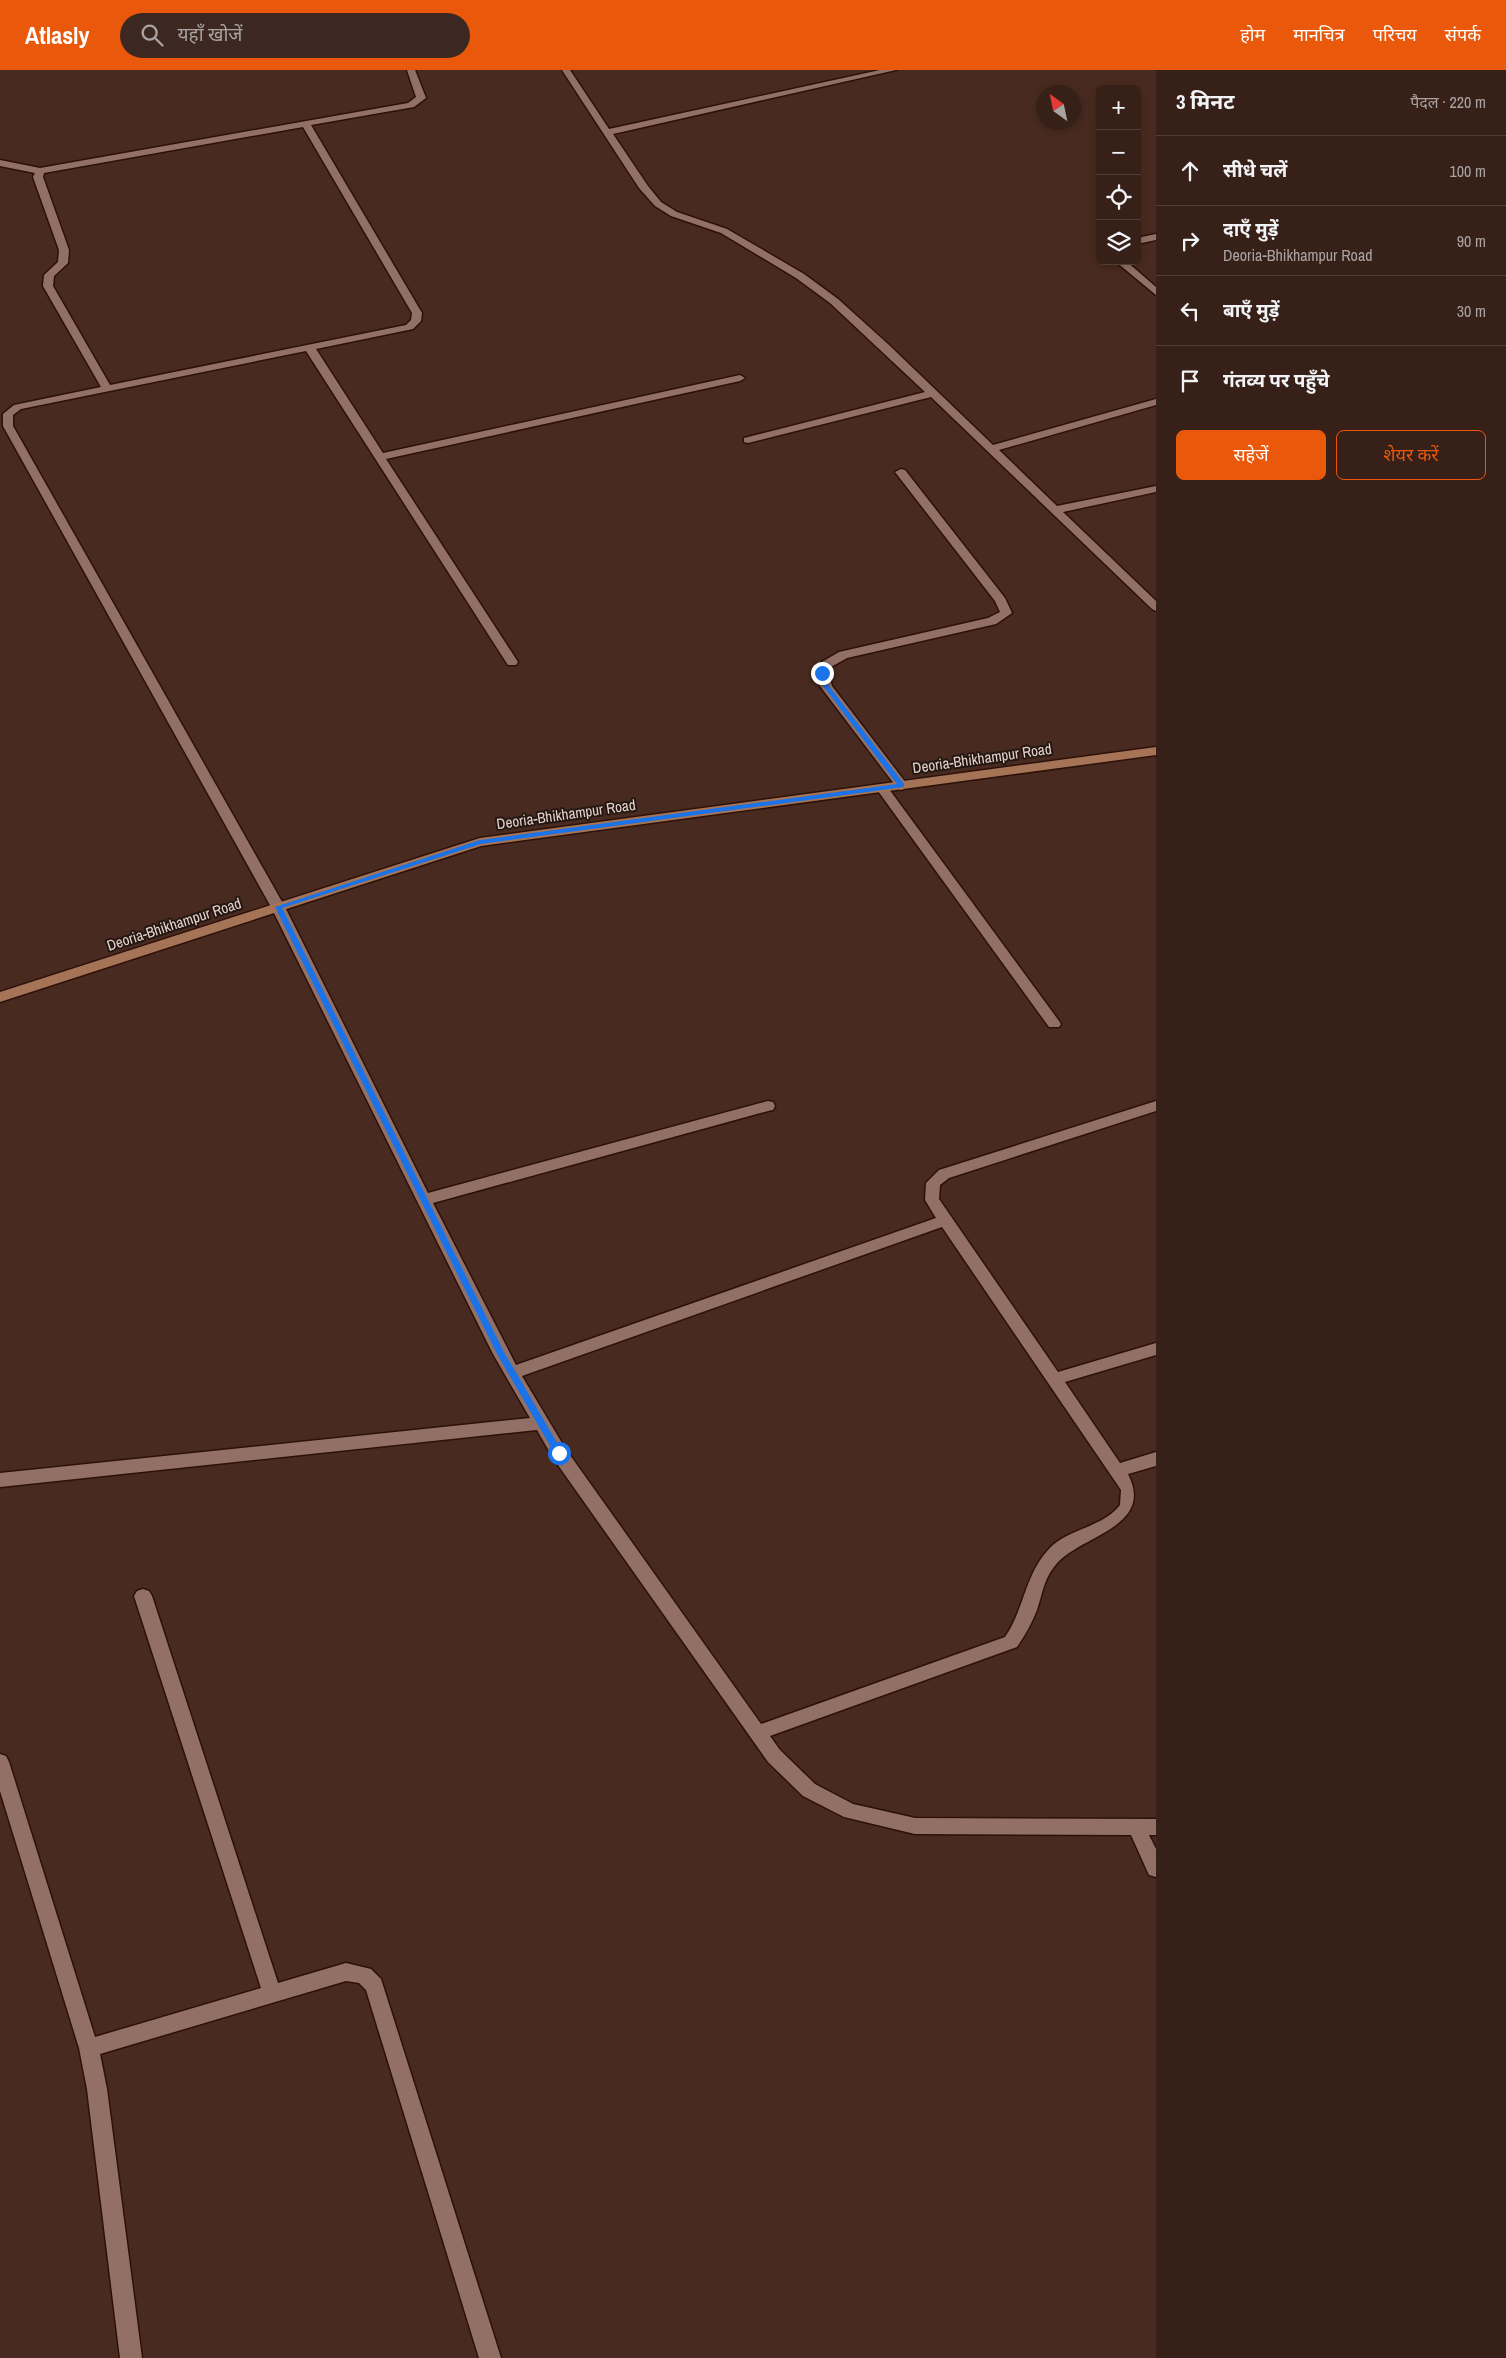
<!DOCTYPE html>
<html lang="hi">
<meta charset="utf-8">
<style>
body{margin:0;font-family:"Archivo Narrow","Noto Sans Devanagari",sans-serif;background:#3d2821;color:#f1f3f6}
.controls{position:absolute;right:15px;top:15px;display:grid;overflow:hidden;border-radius:8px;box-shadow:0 2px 8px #0003}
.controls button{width:45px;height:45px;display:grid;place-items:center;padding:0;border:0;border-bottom:1px solid #503e37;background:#362018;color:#f1f3f6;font:25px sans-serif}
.compass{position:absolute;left:1036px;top:15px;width:45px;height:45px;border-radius:50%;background:#362018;box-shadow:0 2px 8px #0003;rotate:327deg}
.stop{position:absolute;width:15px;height:15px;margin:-11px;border:4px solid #1a73e8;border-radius:50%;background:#fff}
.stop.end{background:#1a73e8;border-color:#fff;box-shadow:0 1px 5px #0008}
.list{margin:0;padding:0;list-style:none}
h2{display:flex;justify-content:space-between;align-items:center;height:65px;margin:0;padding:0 20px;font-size:21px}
h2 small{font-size:16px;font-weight:400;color:#aaa3a2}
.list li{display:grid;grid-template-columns:32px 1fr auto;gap:15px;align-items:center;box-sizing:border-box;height:70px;padding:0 20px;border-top:1px solid #503e37}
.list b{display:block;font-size:19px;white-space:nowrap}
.list p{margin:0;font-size:16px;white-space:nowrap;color:#aaa3a2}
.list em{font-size:16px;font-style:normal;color:#aaa3a2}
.actions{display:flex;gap:10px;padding:15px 20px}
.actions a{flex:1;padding:11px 0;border:1px solid #ea580c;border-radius:8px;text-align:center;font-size:18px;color:#ea580c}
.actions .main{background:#ea580c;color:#fff}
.icon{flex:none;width:28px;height:28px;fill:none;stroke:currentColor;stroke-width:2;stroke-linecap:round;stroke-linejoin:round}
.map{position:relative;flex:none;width:1156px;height:2288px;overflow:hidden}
header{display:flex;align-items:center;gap:30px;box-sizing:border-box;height:70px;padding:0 25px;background:#ea580c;color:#fff}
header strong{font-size:24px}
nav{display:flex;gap:28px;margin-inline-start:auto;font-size:18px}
.search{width:350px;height:45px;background:#3d2821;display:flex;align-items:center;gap:12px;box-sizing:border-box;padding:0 18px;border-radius:28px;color:#aaa3a2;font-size:19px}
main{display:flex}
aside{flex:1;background:#362018}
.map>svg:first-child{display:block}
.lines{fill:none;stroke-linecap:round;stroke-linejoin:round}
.lane-casing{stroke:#2d1109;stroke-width:3}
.street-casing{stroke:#2d1109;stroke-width:3}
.secondary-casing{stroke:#2d1109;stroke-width:3}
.lane{fill:#937065;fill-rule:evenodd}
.street{fill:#937065;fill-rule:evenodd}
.secondary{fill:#a57356;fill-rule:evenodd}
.route{fill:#1a73e8}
.labels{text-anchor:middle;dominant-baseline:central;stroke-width:4;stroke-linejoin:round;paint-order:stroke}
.street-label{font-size:15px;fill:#e6d2cc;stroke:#241712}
</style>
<header>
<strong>Atlasly</strong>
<div class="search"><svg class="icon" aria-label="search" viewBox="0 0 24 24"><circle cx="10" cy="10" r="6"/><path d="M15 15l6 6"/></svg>यहाँ खोजें</div>
<nav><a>होम</a><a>मानचित्र</a><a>परिचय</a><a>संपर्क</a></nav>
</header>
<main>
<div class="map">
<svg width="1156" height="2288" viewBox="0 0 1156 2288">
<rect width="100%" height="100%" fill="#482a20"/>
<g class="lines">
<defs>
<path id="lane" d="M882 714 886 715 1059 951 1061 954 1059 957H1049L878 721 876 718 878 715Z"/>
<path id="street" d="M407 0H415L426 28 414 37 311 55 422 243 421 251 413 259 316 279 383 383 740 305 745 308 740 311 386 389 518 592 516 595H508L506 592 306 281 21 339 13 345V356L285 837 428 1123 768 1031 773 1032 775 1036 773 1040 768 1041 433 1133 516 1295 936 1148 925 1130 926 1113 939 1100 1156 1031V1041L949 1108 940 1115 939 1129 1058 1302 1156 1273V1285L1065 1312 1120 1393 1156 1382V1396L1128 1404C1156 1459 1077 1465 1054 1497 1044 1509 1042 1525 1037 1540 1032 1553 1025 1565 1017 1577L770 1666 780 1680 815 1714 853 1734 915 1748 1156 1749V1765H1149L1156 1779V1807L1149 1805 1131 1765 915 1764 844 1747 803 1726 768 1692 553 1388 537 1360 0 1417V1403L530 1348 493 1284 271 837 3 356V344L14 335 101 317 43 216 44 205 58 192 59 180 33 107 35 103 0 96V90L40 98 408 33 416 27ZM303 57 412 243 411 250 406 255 110 315 53 216 54 206 68 193 69 180 43 107 44 103ZM942 1157 1121 1420 1120 1435C1101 1459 1067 1458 1048 1480 1025 1505 1024 1540 1005 1567L761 1654 565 1378 522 1306Z
M562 0H570L609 59 880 0H896L613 64 648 116 661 132 677 142 727 159 804 204 838 229 889 275 993 375 1156 329V335L999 380 1057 436 1156 416V422L1063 442 1156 531V541L1152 539 931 327 748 373 744 372V368L925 322 830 233 796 208 721 163 671 146 655 136 639 118Z
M1156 164V170L1137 174V168Z
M1115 191H1126L1156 217V225Z
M901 399 905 400 1005 528 1012 543 996 554 847 588 831 597 828 603 832 616 906 713 908 716 902 720 898 719 820 616 816 603 822 592 839 582 988 548 1000 542 995 531 895 402Z
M143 1519 149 1521 152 1526 278 1913 346 1893 371 1899 381 1909 501 2288H479L366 1920 359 1913 346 1911 100 1984 107 2019 142 2288H120L87 2019 79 1978 0 1721V1684L6 1686 9 1692 95 1967 261 1918 134 1526 137 1521Z"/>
<path id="secondary" d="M1156 677V685L481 776 0 932V922L480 768Z"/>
</defs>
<use href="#lane" class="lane-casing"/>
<use href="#street" class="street-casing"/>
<use href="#secondary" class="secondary-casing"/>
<use href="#lane" class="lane"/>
<use href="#street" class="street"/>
<use href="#secondary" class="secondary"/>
</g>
<path class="route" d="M820 602H824L829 616 904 714V717L481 774 282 838 504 1282 563 1383 559 1387 556 1386 497 1284 275 837 480 770 897 714 824 617Z"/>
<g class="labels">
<g class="street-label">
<text transform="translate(982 688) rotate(-8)">Deoria-Bhikhampur Road</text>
<text transform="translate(566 744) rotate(-8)">Deoria-Bhikhampur Road</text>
<text transform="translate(174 854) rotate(-18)">Deoria-Bhikhampur Road</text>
</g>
</g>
</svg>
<div class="controls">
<button>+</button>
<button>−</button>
<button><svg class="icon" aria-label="locate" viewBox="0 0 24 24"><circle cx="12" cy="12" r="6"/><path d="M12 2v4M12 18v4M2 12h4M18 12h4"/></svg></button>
<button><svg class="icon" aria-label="layers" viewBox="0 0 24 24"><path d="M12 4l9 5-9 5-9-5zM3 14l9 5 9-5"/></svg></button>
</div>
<svg class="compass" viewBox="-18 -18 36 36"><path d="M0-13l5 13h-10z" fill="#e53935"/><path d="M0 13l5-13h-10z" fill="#aaa3a2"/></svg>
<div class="stop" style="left:559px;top:1383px"></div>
<div class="stop end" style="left:822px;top:603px"></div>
</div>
<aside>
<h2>3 मिनट<small>पैदल · 220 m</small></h2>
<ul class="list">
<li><svg class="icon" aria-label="ahead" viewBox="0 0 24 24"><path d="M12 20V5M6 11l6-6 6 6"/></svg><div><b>सीधे चलें</b></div><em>100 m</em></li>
<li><svg class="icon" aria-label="right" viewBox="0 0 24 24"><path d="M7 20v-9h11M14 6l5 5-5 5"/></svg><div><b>दाएँ मुड़ें</b><p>Deoria-Bhikhampur Road</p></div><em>90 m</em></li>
<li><svg class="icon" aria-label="left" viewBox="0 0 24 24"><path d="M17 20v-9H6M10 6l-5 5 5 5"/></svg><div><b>बाएँ मुड़ें</b></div><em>30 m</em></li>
<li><svg class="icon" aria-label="arrive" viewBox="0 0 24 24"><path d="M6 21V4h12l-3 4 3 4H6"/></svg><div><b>गंतव्य पर पहुँचे</b></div></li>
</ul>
<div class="actions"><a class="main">सहेजें</a><a>शेयर करें</a></div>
</aside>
</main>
